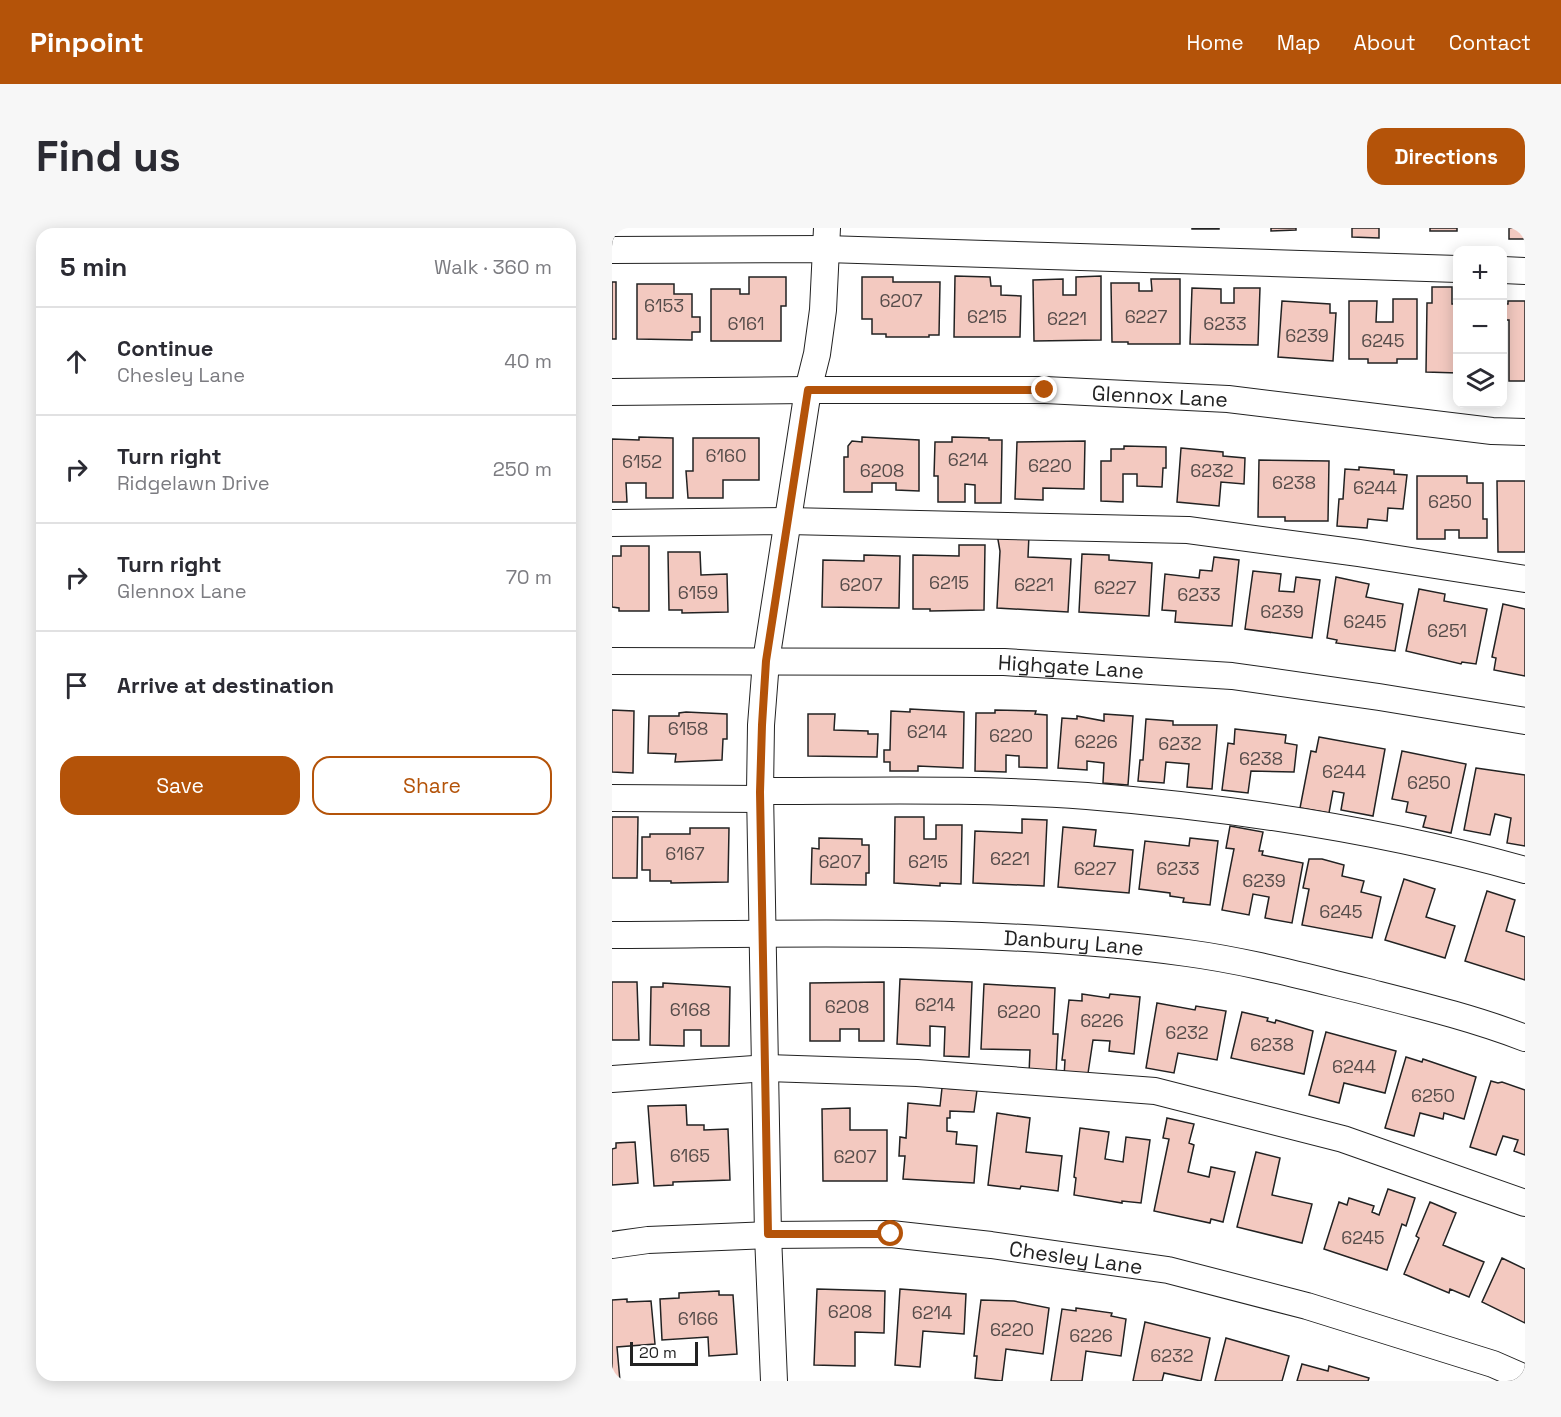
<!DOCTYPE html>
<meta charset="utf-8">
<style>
body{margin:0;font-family:"Space Grotesk",sans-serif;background:#f7f7f7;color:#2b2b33}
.controls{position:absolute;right:18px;top:18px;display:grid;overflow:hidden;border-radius:12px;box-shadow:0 3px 15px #0003}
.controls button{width:54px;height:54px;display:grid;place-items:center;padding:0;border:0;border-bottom:2px solid #e1e1e2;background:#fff;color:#2b2b33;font:30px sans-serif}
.scale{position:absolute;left:18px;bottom:15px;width:68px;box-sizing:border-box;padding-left:6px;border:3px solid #222;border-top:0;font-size:16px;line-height:21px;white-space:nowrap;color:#222;-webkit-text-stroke:4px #fff;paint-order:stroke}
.stop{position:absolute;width:18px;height:18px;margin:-14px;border:4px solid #b45309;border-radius:50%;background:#fff}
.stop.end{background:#b45309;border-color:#fff;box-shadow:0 2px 6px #0008}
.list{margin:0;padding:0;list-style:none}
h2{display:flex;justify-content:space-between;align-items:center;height:78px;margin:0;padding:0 24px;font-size:26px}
h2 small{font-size:20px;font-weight:400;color:#7c7c81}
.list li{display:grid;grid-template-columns:39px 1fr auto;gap:18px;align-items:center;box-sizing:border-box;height:108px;padding:0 24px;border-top:2px solid #e1e1e2}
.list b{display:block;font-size:22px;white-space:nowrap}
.list p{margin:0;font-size:20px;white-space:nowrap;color:#7c7c81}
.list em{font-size:20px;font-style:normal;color:#7c7c81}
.actions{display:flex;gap:12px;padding:18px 24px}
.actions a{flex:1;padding:14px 0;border:2px solid #b45309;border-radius:18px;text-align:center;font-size:21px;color:#b45309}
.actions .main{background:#b45309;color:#fff}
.icon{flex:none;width:33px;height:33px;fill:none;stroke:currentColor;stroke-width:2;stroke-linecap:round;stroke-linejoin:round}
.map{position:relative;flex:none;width:913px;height:1153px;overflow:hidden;border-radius:18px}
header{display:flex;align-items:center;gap:36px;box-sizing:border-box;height:84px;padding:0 30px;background:#b45309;color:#fff}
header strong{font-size:28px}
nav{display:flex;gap:33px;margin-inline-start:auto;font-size:21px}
.intro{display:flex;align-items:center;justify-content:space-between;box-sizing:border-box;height:144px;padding:0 36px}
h1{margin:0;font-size:42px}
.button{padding:15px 27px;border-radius:18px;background:#b45309;color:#fff;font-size:21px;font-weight:700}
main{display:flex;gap:36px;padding:0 36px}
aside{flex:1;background:#fff;border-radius:18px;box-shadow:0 3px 15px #0003}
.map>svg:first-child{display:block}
.building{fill:#f3c9c0;stroke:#222;stroke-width:1.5}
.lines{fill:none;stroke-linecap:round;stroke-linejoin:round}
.minor-casing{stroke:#222;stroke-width:28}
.minor{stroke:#fff;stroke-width:26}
.route{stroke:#b45309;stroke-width:8}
.labels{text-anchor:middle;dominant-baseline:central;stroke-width:4.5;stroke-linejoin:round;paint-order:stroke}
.number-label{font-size:18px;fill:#564c4a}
.street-label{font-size:21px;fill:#222;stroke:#fff}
</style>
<header>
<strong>Pinpoint</strong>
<nav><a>Home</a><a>Map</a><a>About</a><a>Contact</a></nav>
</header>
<div class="intro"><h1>Find us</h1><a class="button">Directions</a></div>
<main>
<aside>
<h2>5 min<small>Walk · 360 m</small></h2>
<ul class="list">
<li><svg class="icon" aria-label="ahead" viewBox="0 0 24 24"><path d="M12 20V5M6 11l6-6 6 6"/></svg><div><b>Continue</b><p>Chesley Lane</p></div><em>40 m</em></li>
<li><svg class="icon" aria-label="right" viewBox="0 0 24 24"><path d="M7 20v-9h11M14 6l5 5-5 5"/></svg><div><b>Turn right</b><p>Ridgelawn Drive</p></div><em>250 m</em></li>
<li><svg class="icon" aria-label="right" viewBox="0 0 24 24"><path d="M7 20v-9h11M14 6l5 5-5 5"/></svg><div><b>Turn right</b><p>Glennox Lane</p></div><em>70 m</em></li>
<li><svg class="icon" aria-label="arrive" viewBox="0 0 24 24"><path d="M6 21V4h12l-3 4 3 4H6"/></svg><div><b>Arrive at destination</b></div></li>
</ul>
<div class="actions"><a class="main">Save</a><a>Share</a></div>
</aside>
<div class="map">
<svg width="913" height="1153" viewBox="0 0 913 1153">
<rect width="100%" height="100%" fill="#fff"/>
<path class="building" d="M580 0H607V1H580Z
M659 0H684V2L659 3Z
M740 0H767V10L740 9Z
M818 0H845V3H818Z
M897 0H913V11H897Z
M343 48 378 49 379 58H389V67L409 68 408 109H342Z
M489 48V112L422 113 421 52 451 51V67H464V49Z
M137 49H174V78H169V113H99V61H128V66H137Z
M250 49H281V54H328L327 107H317V109H274V106H260V91H250Z
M539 51H568V116H516V114H500L499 55H527V63H540Z
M0 54H4V111H0Z
M25 56H62V66H80V89H88V104H80V112L25 111Z
M820 59H840V76H844L843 101H846V145L814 144 815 75H820Z
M580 60 609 61V75H622V60H648L646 117 578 116Z
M781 71H805V131H785V135H756V131H737V73H765L764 94H781Z
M670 73 718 76V85H724L721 133 666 129Z
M896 73H913V153H897V92H891V76H896Z
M27 209 61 210V270H34V255H14L15 274H0V211L27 212Z
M250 209 307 212V263L284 262V255H260V264H232V229H236V218L240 213 250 214Z
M340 209 377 210V212H390L389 275H363V257L353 256V274H326V248H322L323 214H340Z
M81 210H147V252H111V270H76L74 243H81Z
M473 213 472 261 431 260V272L403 271 405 214Z
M512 218 554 219V240H551L550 259 525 258V246H511V274L489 273V233H499V221H512Z
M569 220 611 224V228L633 230 632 256 609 254 607 278 565 274Z
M647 232 717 233 716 293H673V289H646Z
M747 239 782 242V246L795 247 791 281 776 280 775 293 756 291 755 300 725 298 727 271H731L733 241 747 242Z
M805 248H855V255H871V291H875V310H847V302H833V311H805Z
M885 253H913V324H886Z
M385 306 417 307 416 329 459 331 456 384 385 380 388 323Z
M347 317H373L372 382 318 383V381H301V327L347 328Z
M9 318H37V383H7V380L0 379V328H9Z
M56 324H88L89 347 115 346 116 384 70 385V382H57Z
M470 326 497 327V332L540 335 537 388 467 384Z
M252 327 288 328 287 380 210 379 211 332 252 333Z
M602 329 627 332 620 398 563 394 564 383 550 382 553 346 587 350 588 342 600 343Z
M641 343 669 346 667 363 682 364 684 349 708 352 700 410 633 401Z
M724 349 757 356 754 369 791 376 783 423 724 415 725 412 715 410Z
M807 361 833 366 832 373 875 381 864 436 850 434 849 436 794 423Z
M891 376 913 381V448L882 442 884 430 880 429Z
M298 481 352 484 351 540 306 538V543H278V534H272V522H278L279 483 298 484Z
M0 482 22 483 21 545 0 544Z
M383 482 424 483 423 486 435 487V540L407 539V528L394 527V544L363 543 364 485H383Z
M74 484 115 486V511H111L110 532 63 534 64 526 36 525 37 488H67V485Z
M196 486H223L222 502 256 503V506H266L265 529 196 528Z
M492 486 521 488 516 557 491 555 492 535 475 533V542L446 540 450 490 465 491V488L492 493Z
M534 491 561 493V497H605L600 561 575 559 577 536 554 534 552 555 526 553 528 532H531Z
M623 501 674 507 673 515 685 517 682 544 639 543 636 565 610 562 616 515 622 516Z
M707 509 773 521 761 588 729 582 732 565 721 563 717 585 688 580 699 523 704 524Z
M790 523 854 536 839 605 811 599 814 588 794 584 796 574 780 571Z
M864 540 913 547V618L895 615 899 590 883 586 878 607 852 602Z
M0 589H26L25 650H0Z
M283 589H312V611H324V597H350L349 656 328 655V658L282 655Z
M410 591 435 592 432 658 361 655 363 603 410 605Z
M618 598 651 604 647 623H651L650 627 691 635 680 695 653 690 657 669 641 666 637 687 610 682 622 621 614 620Z
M451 599 484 602 482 618 521 622 517 665 446 659Z
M78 600H117L116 654 59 655V653H38V642H30V609H38V606H78Z
M207 610 250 611V617H257V645H254V657L199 656 200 620 207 621Z
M578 610 606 613 598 677 571 674 572 670 558 668V665L527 661 533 613 577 618Z
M697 631H710L732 637 730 648 752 653 749 664 769 669 760 710 690 697 697 661 691 660Z
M792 651 823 661 814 689 843 698 833 730 773 712Z
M875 663 903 672 894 703 913 709V752L853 733Z
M288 751 360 754 357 829 332 828 333 799 318 798V818L285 816Z
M0 754H25L27 812H0Z
M272 754V813H247V801H228V813H198V755Z
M51 755 118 759 117 818H89V802H72V818L38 817 39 759H51Z
M372 756 443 760 441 806H446L444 848 417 846 418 822 369 821Z
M470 766 497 770 498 766 528 769 522 826 497 823 498 813 481 812 475 852 452 849 453 832H450L457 772 470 773Z
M545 775 583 782 584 778 614 783 605 832 566 825 562 845 534 840Z
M630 784 656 790 655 793 663 795 664 792 701 803 692 846 619 830Z
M714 804 784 823 773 865 732 855 727 875 697 867Z
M794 829 810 834 811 831 864 849 852 891 832 885 831 891 808 885 802 908 773 900Z
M879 853 886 855 890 854 913 862V927L902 923 906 912 891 908 884 927 858 919Z
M330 860 365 862 362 884 338 883V890H335V903L345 904 344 916 365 918 362 955 291 951 293 928H287L288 909 294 910 296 875 328 878Z
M74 877 75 897H92V902L116 901 118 952 61 954V957L42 958 36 878Z
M238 880V902H275V953H211L210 881Z
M385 885 418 890 414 924 450 928 446 963 409 958 408 961 376 957Z
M555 890 582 896 577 915 582 917 576 944 597 949 599 939 623 944 611 994 599 991 598 995 542 983 557 911 551 910Z
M468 900 497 904 493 931 511 934 514 909 538 912 529 975 510 973V975L462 967 464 950 462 949Z
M23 914 26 955 0 957V921L4 920V915Z
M644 924 668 930 660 967 700 976 690 1015 625 999Z
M776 961 803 970 794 998 790 996 775 1042 712 1021 727 974 735 977 737 970 762 978 760 984 767 987Z
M818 974 844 985 831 1017 872 1034 857 1069 838 1061 837 1065 792 1046 807 1010 804 1008Z
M890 1030 913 1041V1095L870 1074Z
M205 1061 273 1063 272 1105 243 1104V1138L202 1137Z
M288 1061 354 1066 352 1106 311 1103 308 1139 283 1137Z
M107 1063V1067H121L125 1126 97 1128 96 1109 50 1112 48 1071 67 1070V1065Z
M15 1071V1074L39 1073 43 1116 5 1119 8 1153H0V1072Z
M369 1072 402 1073 437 1080 431 1126 394 1121 390 1153 363 1150 365 1128H362Z
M464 1080 500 1085 499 1088 514 1091 509 1128 474 1123 470 1153H439L450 1081 464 1083Z
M533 1094 598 1110 589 1153 552 1145 550 1153H521Z
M614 1110 677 1128 670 1153H603Z
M690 1136 716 1143 717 1138 757 1150 756 1153H685Z"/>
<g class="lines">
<defs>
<g id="minor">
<path d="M0 22 214 21 846 41"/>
<path d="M891 42 913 43"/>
<path id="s1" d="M0 164 196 162H433L616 171 880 203 913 204"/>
<path d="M0 295 176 293 576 302 747 325 913 351"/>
<path id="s2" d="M0 433 392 434 620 448 767 469 913 493"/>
<path d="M148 563C257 563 367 560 475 568 623 580 770 602 913 642"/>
<path d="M0 570 149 571"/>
<path id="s3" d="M0 707C192 706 384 699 575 725 635 733 694 749 752 763 807 777 861 790 913 810"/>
<path d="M0 851 155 840 305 845 543 863 731 911 913 975"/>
<path id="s4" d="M0 1017 36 1012 156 1007 279 1006 379 1017 556 1042 695 1078 881 1136 913 1150"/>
<path d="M162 1153 156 1007 148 563 149 497 154 433 196 162 205 126 211 82 215 0"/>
</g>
</defs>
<use href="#minor" class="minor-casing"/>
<use href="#minor" class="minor"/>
</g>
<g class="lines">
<path class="route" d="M279 1006H156L148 564 150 497 154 433 196 162H433"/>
</g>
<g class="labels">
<g class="number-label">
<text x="289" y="72">6207</text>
<text x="52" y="77">6153</text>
<text x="375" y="88">6215</text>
<text x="534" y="88">6227</text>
<text x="455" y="90">6221</text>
<text x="134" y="95">6161</text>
<text x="613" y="95">6233</text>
<text x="695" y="107">6239</text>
<text x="771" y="112">6245</text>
<text x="114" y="227">6160</text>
<text x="356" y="231">6214</text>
<text x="30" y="233">6152</text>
<text x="438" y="237">6220</text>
<text x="270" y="242">6208</text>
<text x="600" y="242">6232</text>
<text x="682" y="254">6238</text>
<text x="763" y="259">6244</text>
<text x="838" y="273">6250</text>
<text x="337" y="354">6215</text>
<text x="249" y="356">6207</text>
<text x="422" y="356">6221</text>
<text x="503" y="359">6227</text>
<text x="86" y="364">6159</text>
<text x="587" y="366">6233</text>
<text x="670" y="383">6239</text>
<text x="753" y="393">6245</text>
<text x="835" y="402">6251</text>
<text x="76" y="500">6158</text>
<text x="315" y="503">6214</text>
<text x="399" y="507">6220</text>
<text x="484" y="513">6226</text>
<text x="568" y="515">6232</text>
<text x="649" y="530">6238</text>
<text x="732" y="543">6244</text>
<text x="817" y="554">6250</text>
<text x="73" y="625">6167</text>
<text x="398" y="630">6221</text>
<text x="228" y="633">6207</text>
<text x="316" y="633">6215</text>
<text x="483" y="640">6227</text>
<text x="566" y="640">6233</text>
<text x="652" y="652">6239</text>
<text x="729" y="683">6245</text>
<text x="323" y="776">6214</text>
<text x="235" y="778">6208</text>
<text x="78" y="781">6168</text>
<text x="407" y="783">6220</text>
<text x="490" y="792">6226</text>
<text x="575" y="804">6232</text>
<text x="660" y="816">6238</text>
<text x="742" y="838">6244</text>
<text x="821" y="867">6250</text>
<text x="78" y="927">6165</text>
<text x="243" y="928">6207</text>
<text x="751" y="1009">6245</text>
<text x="238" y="1083">6208</text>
<text x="320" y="1084">6214</text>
<text x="86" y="1090">6166</text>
<text x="400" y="1101">6220</text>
<text x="479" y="1107">6226</text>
<text x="560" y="1127">6232</text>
</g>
<g class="street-label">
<text stroke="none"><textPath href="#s1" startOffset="548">Glennox Lane</textPath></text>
<text stroke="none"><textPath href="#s2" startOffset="459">Highgate Lane</textPath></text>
<text stroke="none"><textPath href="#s3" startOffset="462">Danbury Lane</textPath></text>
<text stroke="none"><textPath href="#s4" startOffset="466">Chesley Lane</textPath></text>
</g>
</g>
</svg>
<div class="controls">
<button>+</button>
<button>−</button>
<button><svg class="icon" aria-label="layers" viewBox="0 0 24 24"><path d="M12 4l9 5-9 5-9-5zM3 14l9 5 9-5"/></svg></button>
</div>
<div class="scale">20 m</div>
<div class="stop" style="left:279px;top:1006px"></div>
<div class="stop end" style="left:433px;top:162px"></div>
</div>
</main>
